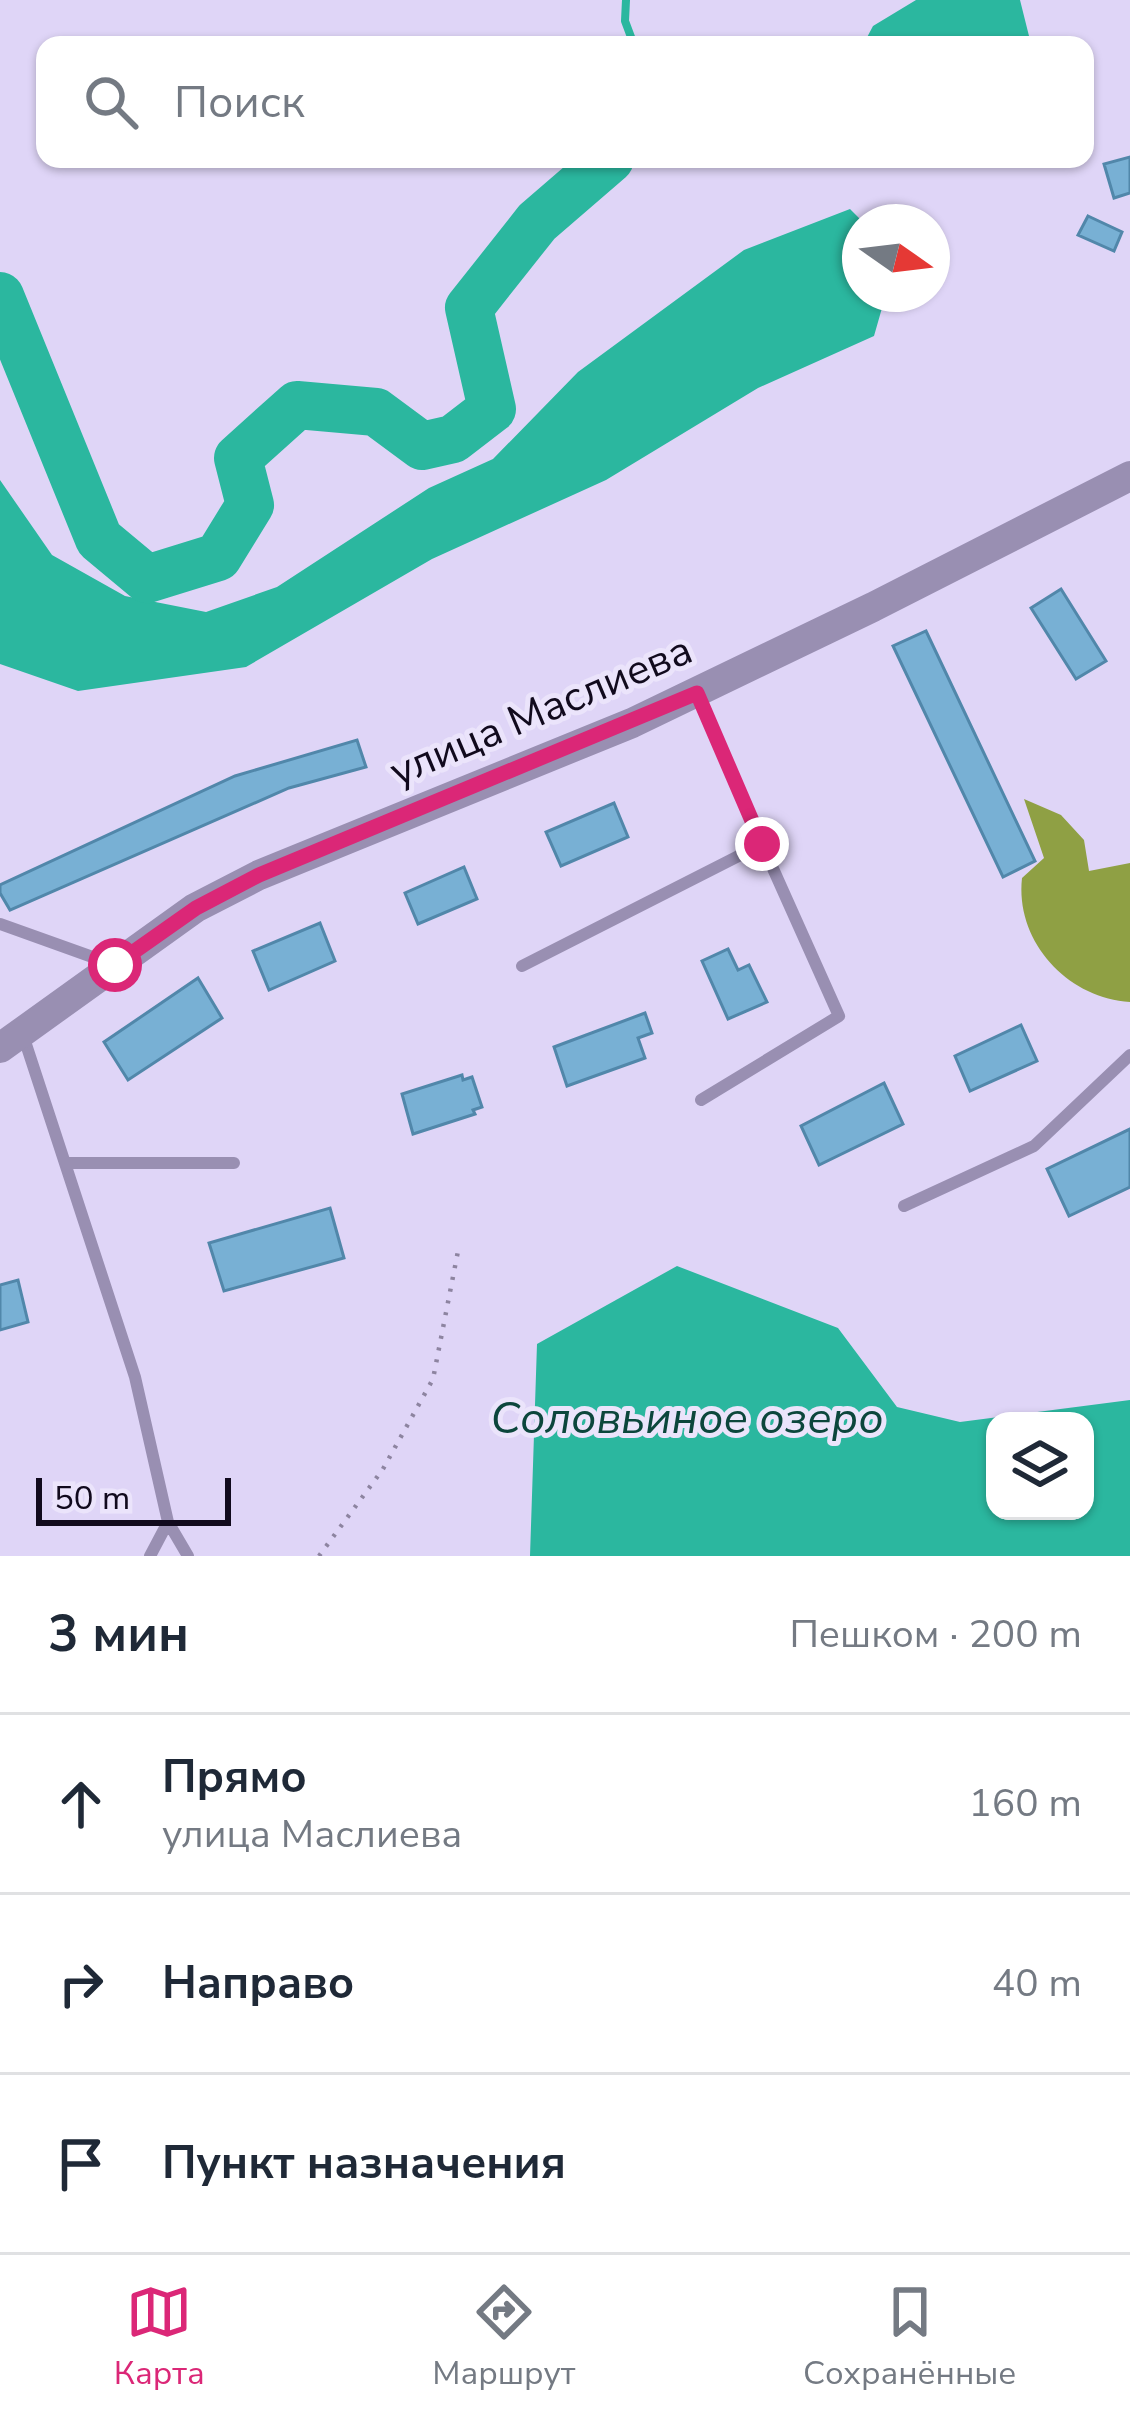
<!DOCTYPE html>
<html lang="ru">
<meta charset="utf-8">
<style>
body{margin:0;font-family:"Nunito Sans",sans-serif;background:#f2f2f3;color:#1f2937}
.controls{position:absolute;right:36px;bottom:36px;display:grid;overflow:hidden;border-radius:24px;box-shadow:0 3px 9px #0004}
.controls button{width:108px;height:108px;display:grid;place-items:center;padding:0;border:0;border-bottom:3px solid #e0e1e3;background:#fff;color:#1f2937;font:60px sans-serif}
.compass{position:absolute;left:842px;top:204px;width:108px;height:108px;border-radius:50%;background:#fff;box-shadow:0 3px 9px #0004;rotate:104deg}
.scale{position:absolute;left:36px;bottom:30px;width:195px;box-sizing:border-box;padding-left:12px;border:6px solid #110a1d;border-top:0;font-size:33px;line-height:42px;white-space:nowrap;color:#110a1d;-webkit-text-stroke:9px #ebe4fb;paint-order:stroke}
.stop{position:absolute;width:36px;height:36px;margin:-27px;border:9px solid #db2777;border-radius:50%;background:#fff}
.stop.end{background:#db2777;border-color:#fff;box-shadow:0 3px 12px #0008}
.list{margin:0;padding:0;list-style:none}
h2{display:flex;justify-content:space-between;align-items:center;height:156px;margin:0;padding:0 48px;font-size:51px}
h2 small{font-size:39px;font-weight:400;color:#747a83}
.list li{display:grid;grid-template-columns:78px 1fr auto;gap:36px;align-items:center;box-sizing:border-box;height:180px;padding:0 48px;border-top:3px solid #e0e1e3}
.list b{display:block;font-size:45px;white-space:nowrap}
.list p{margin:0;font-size:39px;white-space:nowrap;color:#747a83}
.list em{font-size:39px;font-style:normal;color:#747a83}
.icon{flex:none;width:66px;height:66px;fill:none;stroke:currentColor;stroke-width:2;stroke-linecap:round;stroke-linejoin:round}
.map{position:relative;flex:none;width:1130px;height:1556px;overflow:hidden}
.search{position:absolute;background:#fff;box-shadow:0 3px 9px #0004;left:36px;right:36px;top:36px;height:132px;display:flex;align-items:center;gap:30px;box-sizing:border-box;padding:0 42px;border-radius:24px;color:#747a83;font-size:45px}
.sheet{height:696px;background:#fff}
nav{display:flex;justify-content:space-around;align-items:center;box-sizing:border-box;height:168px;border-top:3px solid #e0e1e3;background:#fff;font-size:33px;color:#747a83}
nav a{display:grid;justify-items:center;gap:6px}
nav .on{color:#db2777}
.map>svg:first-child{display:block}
.forest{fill:#8fa044}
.water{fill:#2bb79f;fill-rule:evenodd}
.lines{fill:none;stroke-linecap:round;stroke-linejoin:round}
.stream{stroke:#2bb79f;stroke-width:8}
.river{stroke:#2bb79f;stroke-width:48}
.building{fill:#78b0d4;stroke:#5187aa;stroke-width:3}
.path{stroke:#8d84a0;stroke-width:4.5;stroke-dasharray:3 9;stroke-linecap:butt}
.service{stroke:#998fb2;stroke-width:12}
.tertiary{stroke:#998fb2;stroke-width:30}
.route{stroke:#db2777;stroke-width:15}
.labels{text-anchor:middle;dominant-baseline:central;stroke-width:10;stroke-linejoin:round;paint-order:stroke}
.street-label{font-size:42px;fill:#110a1d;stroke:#ebe4fb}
.water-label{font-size:45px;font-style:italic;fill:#0c463c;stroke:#ebe4fb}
</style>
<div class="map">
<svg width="1130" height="1556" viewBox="0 0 1130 1556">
<rect width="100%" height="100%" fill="#dfd5f7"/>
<path class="forest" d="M1024 799 1061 815 1084 840 1089 871 1130 863V1002C1067 998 1015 941 1022 878L1044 858Z"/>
<path class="water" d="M916 0H1020L1029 36 1027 45H863L873 26Z
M850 209 863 222H860V294H886L874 336 758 388 606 480 432 559 246 667 78 691 0 664V480L52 555 125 596 206 612 277 587 429 488 493 459 578 372 744 250Z
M677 1266 838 1328 897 1407 960 1422 1130 1400V1556H530L537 1344ZM1085 1421V1511H995V1421Z"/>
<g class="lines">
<path class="stream" d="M626 0 625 21 634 45"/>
<path class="river" d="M0 296 99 539 147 579 218 557 250 505 238 458 297 405 376 412 422 446 453 439 492 409 469 308 537 222 610 159"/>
</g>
<path class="building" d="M1130 157V193L1114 198 1104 164Z
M1088 216 1122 232 1114 251 1078 235Z
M1061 589 1106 661 1076 679 1031 608Z
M926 631 1035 861 1003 877 893 646Z
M357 740 366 767 289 788 10 910 0 893V885L235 776Z
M614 803 628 837 561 866 546 832Z
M464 867 477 899 418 924 405 893Z
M320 923 335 961 269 990 253 951Z
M728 949 738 970 749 965 767 1002 728 1019 702 961Z
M198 978 222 1018 128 1080 104 1042Z
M645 1013 652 1033 638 1038 645 1058 567 1086 554 1047Z
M1021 1025 1037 1061 970 1091 955 1056Z
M462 1075 463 1080 472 1077 482 1107 473 1110 475 1114 413 1134 402 1094Z
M884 1083 903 1124 819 1165 801 1126Z
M1130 1129V1187L1069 1216 1047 1169Z
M330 1208 344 1258 224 1291 209 1243Z
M18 1280 28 1322 0 1330V1285Z"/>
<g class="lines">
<path class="path" d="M319 1556 383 1469 433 1379 459 1246"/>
<path class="service" d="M0 924 112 964
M522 966 762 844 698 694
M22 1032 135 1377 168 1522 188 1556
M701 1100 839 1016 762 844
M67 1163H234
M904 1206 1034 1146 1130 1055
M150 1556 168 1522"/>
<path class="tertiary" d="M0 1048 195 908 259 875 632 723 873 607 1130 476"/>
</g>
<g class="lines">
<path class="route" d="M115 965 196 908 259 875 697 693 762 844"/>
</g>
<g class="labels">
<g class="street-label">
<text transform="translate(541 711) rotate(-23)">улица Маслиева</text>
</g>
<g class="water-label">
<text x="687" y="1418">Соловьиное озеро</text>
</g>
</g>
</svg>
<div class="controls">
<button><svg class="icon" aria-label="layers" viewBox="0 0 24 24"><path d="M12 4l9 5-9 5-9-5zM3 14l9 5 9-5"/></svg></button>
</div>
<svg class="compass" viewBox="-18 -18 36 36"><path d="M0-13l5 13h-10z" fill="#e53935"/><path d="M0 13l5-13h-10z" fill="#747a83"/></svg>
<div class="scale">50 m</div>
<div class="stop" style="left:115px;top:965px"></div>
<div class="stop end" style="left:762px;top:844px"></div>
<div class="search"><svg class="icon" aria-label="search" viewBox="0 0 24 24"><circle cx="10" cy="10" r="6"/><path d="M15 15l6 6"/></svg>Поиск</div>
</div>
<section class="sheet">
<h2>3 мин<small>Пешком · 200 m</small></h2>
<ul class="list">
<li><svg class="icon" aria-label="ahead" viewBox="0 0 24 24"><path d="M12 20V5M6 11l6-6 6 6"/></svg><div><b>Прямо</b><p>улица Маслиева</p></div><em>160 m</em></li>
<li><svg class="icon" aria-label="right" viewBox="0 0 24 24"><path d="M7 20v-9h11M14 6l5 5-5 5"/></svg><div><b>Направо</b></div><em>40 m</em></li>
<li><svg class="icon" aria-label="arrive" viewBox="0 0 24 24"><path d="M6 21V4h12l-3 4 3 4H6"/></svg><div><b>Пункт назначения</b></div></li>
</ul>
</section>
<nav>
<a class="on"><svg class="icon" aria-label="map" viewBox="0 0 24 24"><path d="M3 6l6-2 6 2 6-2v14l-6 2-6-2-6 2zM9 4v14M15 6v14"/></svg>Карта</a>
<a><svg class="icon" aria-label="directions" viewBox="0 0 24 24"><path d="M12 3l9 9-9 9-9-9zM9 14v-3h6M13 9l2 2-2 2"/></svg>Маршрут</a>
<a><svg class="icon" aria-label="saved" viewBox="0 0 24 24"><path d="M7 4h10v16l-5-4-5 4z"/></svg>Сохранённые</a>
</nav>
